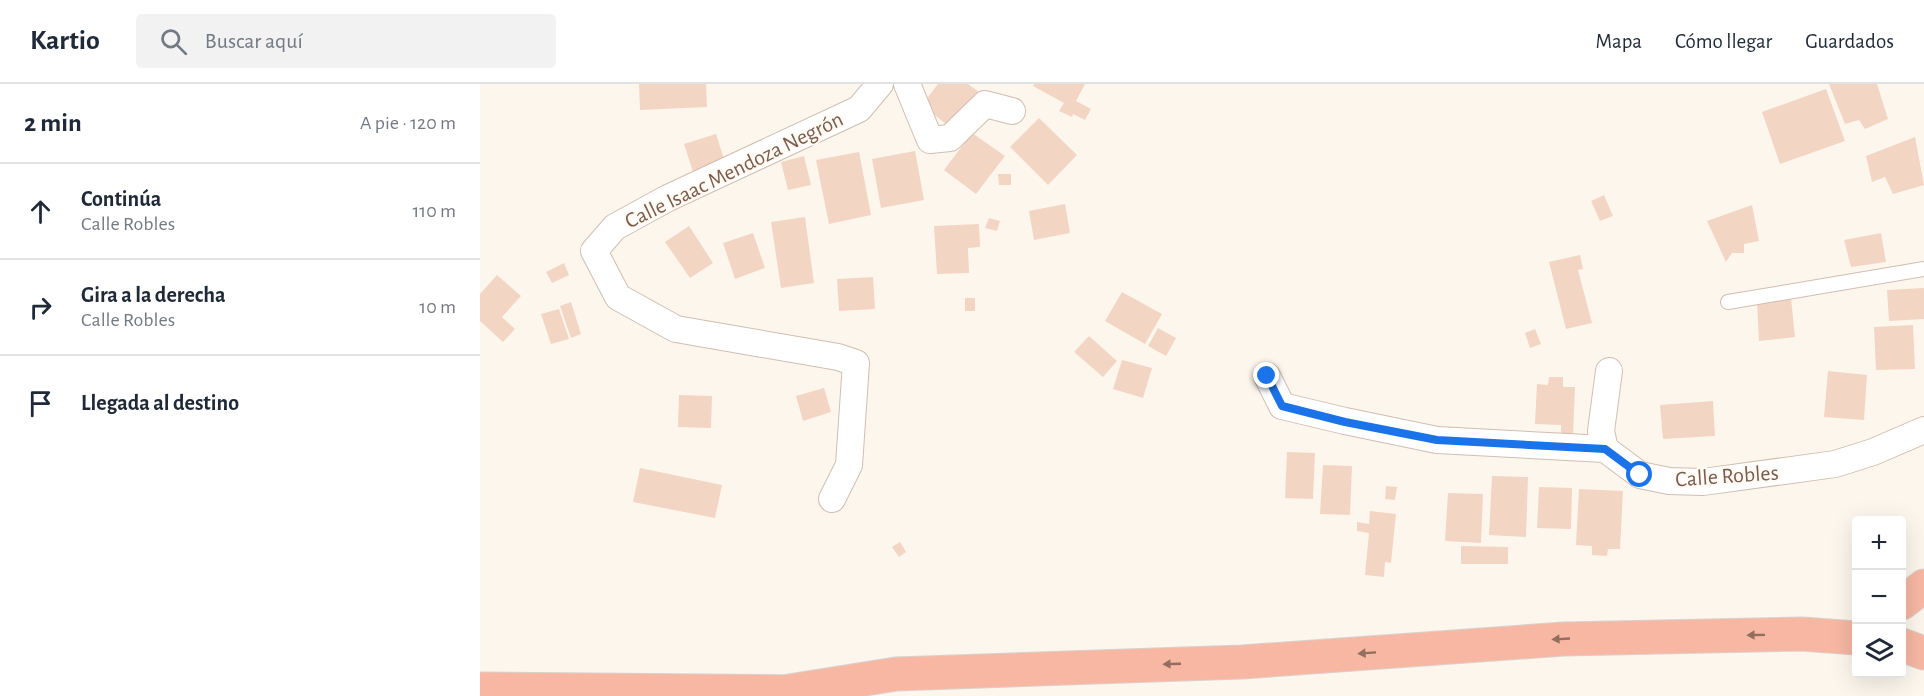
<!DOCTYPE html>
<html lang="es">
<meta charset="utf-8">
<style>
body{margin:0;font-family:"Alegreya Sans",sans-serif;background:#f2f2f3;color:#1f2937}
.controls{position:absolute;right:18px;bottom:18px;display:grid;overflow:hidden;border-radius:6px;box-shadow:0 6px 24px #0002}
.controls button{width:54px;height:54px;display:grid;place-items:center;padding:0;border:0;border-bottom:2px solid #e0e1e3;background:#fff;color:#1f2937;font:30px sans-serif}
.stop{position:absolute;width:18px;height:18px;margin:-14px;border:4px solid #1a73e8;border-radius:50%;background:#fff}
.stop.end{background:#1a73e8;border-color:#fff;box-shadow:0 2px 6px #0008}
.list{margin:0;padding:0;list-style:none}
h2{display:flex;justify-content:space-between;align-items:center;height:78px;margin:0;padding:0 24px;font-size:26px}
h2 small{font-size:20px;font-weight:400;color:#747a83}
.list li{display:grid;grid-template-columns:39px 1fr auto;gap:18px;align-items:center;box-sizing:border-box;height:96px;padding:0 24px;border-top:2px solid #e0e1e3}
.list b{display:block;font-size:22px;white-space:nowrap}
.list p{margin:0;font-size:20px;white-space:nowrap;color:#747a83}
.list em{font-size:20px;font-style:normal;color:#747a83}
.icon{flex:none;width:33px;height:33px;fill:none;stroke:currentColor;stroke-width:2;stroke-linecap:round;stroke-linejoin:round}
.map{position:relative;flex:none;width:1444px;height:612px;overflow:hidden}
header{display:flex;align-items:center;gap:36px;box-sizing:border-box;height:84px;padding:0 30px;background:#fff;border-bottom:2px solid #e0e1e3}
header strong{font-size:28px}
nav{display:flex;gap:33px;margin-inline-start:auto;font-size:21px}
.search{width:420px;height:54px;background:#f2f2f3;display:flex;align-items:center;gap:15px;box-sizing:border-box;padding:0 21px;border-radius:6px;color:#747a83;font-size:22px}
main{display:flex}
aside{flex:1;background:#fff}
.map>svg:first-child{display:block}
.building{fill:#f3d5c3}
.lines{fill:none;stroke-linecap:round;stroke-linejoin:round}
.service-casing{stroke:#d1beb0;stroke-width:16}
.minor-casing{stroke:#d1beb0;stroke-width:28}
.motorway-casing{stroke:#dad1cd;stroke-width:35}
.service{stroke:#fff;stroke-width:14}
.minor{stroke:#fff;stroke-width:26}
.motorway{stroke:#f7b7a3;stroke-width:33}
.oneway{fill:#936e5e}
.route{stroke:#1a73e8;stroke-width:8}
.labels{text-anchor:middle;dominant-baseline:central;stroke-width:4.5;stroke-linejoin:round;paint-order:stroke}
.street-label{font-size:22px;fill:#7a5c4d;stroke:#fffaf3}
</style>
<header>
<strong>Kartio</strong>
<div class="search"><svg class="icon" aria-label="search" viewBox="0 0 24 24"><circle cx="10" cy="10" r="6"/><path d="M15 15l6 6"/></svg>Buscar aquí</div>
<nav><a>Mapa</a><a>Cómo llegar</a><a>Guardados</a></nav>
</header>
<main>
<aside>
<h2>2 min<small>A pie · 120 m</small></h2>
<ul class="list">
<li><svg class="icon" aria-label="ahead" viewBox="0 0 24 24"><path d="M12 20V5M6 11l6-6 6 6"/></svg><div><b>Continúa</b><p>Calle Robles</p></div><em>110 m</em></li>
<li><svg class="icon" aria-label="right" viewBox="0 0 24 24"><path d="M7 20v-9h11M14 6l5 5-5 5"/></svg><div><b>Gira a la derecha</b><p>Calle Robles</p></div><em>10 m</em></li>
<li><svg class="icon" aria-label="arrive" viewBox="0 0 24 24"><path d="M6 21V4h12l-3 4 3 4H6"/></svg><div><b>Llegada al destino</b></div></li>
</ul>
</aside>
<div class="map">
<svg width="1444" height="612" viewBox="0 0 1444 612">
<rect width="100%" height="100%" fill="#fdf6ec"/>
<path class="building" d="M159 0H226L227 23 160 26Z
M458 0H488L499 8 471 44 442 21Z
M554 0H605L596 17 611 25 605 36 593 30 592 33 579 27 584 19 553 2Z
M1349 0H1397L1408 35 1385 45 1379 36 1365 40Z
M1346 5 1365 57 1300 80 1282 28Z
M559 34 597 71 568 101 530 63Z
M492 49 525 72 496 110 464 86Z
M236 50 246 81 214 91 204 60Z
M1435 53 1444 101 1413 110 1405 93 1392 98 1386 72Z
M435 67 444 116 401 124 392 75Z
M379 68 391 131 349 140 336 76Z
M324 72 331 101 308 106 301 78Z
M518 90H531V101H519Z
M1124 111 1133 132 1120 137 1111 117Z
M585 120 590 149 554 156 549 127Z
M1272 121 1279 157 1264 160V169H1252L1246 178 1227 137Z
M325 133 334 199 301 204 291 138Z
M509 134 520 137 517 147 505 144Z
M499 140 500 163 488 164 489 189 457 190 454 142Z
M209 142 233 179 210 194 185 158Z
M273 149 285 184 255 195 243 159Z
M1401 149 1406 178 1371 183 1364 156Z
M1100 171 1103 185 1098 186 1112 239 1086 245 1069 178Z
M84 179 89 191 72 199 66 188Z
M17 191 41 212 22 233 35 245 23 258 0 237V210Z
M393 193 395 225 359 227 357 195Z
M1444 204V235L1409 237 1407 206Z
M642 208 682 230 665 260 625 237Z
M485 214H495V227H485Z
M1311 214 1315 253 1279 257 1277 217Z
M91 218 101 250 91 254 80 222Z
M79 225 89 255 71 260 61 230Z
M1433 241 1435 285 1396 286 1394 243Z
M678 244 696 254 686 272 668 262Z
M1055 245 1061 260 1050 264 1045 249Z
M609 252 637 277 623 293 594 268Z
M642 276 672 284 663 314 633 305Z
M1348 287 1387 291 1384 336 1344 333Z
M1069 293H1083V303H1095L1093 351 1081 350V341L1055 340 1057 300 1068 301Z
M344 304 351 328 323 337 316 312Z
M199 311 232 312 231 344 198 343Z
M1233 317 1235 352 1183 355 1180 321Z
M807 368 835 369 833 415 805 414Z
M843 381 872 382 870 431 840 430Z
M160 384 242 401 235 434 153 418Z
M1012 392 1048 393 1046 453 1009 451Z
M906 402 917 403 915 416 905 415Z
M1059 403 1092 404 1091 445 1057 444Z
M1099 405 1143 407 1140 465H1128L1127 472 1112 471V462L1096 461Z
M968 409 1003 410 1001 459 965 457Z
M890 427 916 430 911 479 905 478 904 493 885 491 889 449 877 447V438L889 440Z
M420 458 426 468 419 473 412 463Z
M981 462 1028 463V480H981Z"/>
<g class="lines">
<defs>
<path id="service" d="M1248 218 1444 185"/>
<path id="minor" d="M427 0 450 56 470 54 505 20 532 27
M787 292 802 322 865 337 957 356 1125 365 1160 391 1189 397 1223 398 1355 380 1393 368 1444 346
M1125 365 1121 347 1129 287
M352 415 369 381 376 279 358 273 196 245 138 213 114 167 135 143 188 114 379 25 400 0"/>
<path id="motorway" d="M1422 519 1444 502
M1422 561 1444 569
M0 605 326 608
M303 608 416 590 762 578 1084 555 1322 550 1376 554"/>
</defs>
<use href="#service" class="service-casing"/>
<use href="#minor" class="minor-casing"/>
<use href="#motorway" class="motorway-casing"/>
<use href="#service" class="service"/>
<use href="#minor" class="minor"/>
<use href="#motorway" class="motorway"/>
</g>
<defs><path id="oneway-solid" d="M-6-.8H1V-3.2L6.5 0L1 3.2V.8H-6Z" transform="scale(1.5)"/></defs>
<g class="oneway">
<use href="#oneway-solid" transform="translate(1276 551) rotate(179)"/>
<use href="#oneway-solid" transform="translate(1081 555) rotate(177)"/>
<use href="#oneway-solid" transform="translate(887 569) rotate(176)"/>
<use href="#oneway-solid" transform="translate(692 580) rotate(178)"/>
</g>
<g class="lines">
<path class="route" d="M787 292 802 322 865 338 957 356 1125 365 1160 391"/>
</g>
<g class="labels">
<g class="street-label">
<text transform="translate(254 86) rotate(-26)">Calle Isaac Mendoza Negrón</text>
<text transform="translate(1247 392) rotate(-4)">Calle Robles</text>
</g>
</g>
</svg>
<div class="controls">
<button>+</button>
<button>−</button>
<button><svg class="icon" aria-label="layers" viewBox="0 0 24 24"><path d="M12 4l9 5-9 5-9-5zM3 14l9 5 9-5"/></svg></button>
</div>
<div class="stop" style="left:1160px;top:391px"></div>
<div class="stop end" style="left:787px;top:292px"></div>
</div>
</main>
